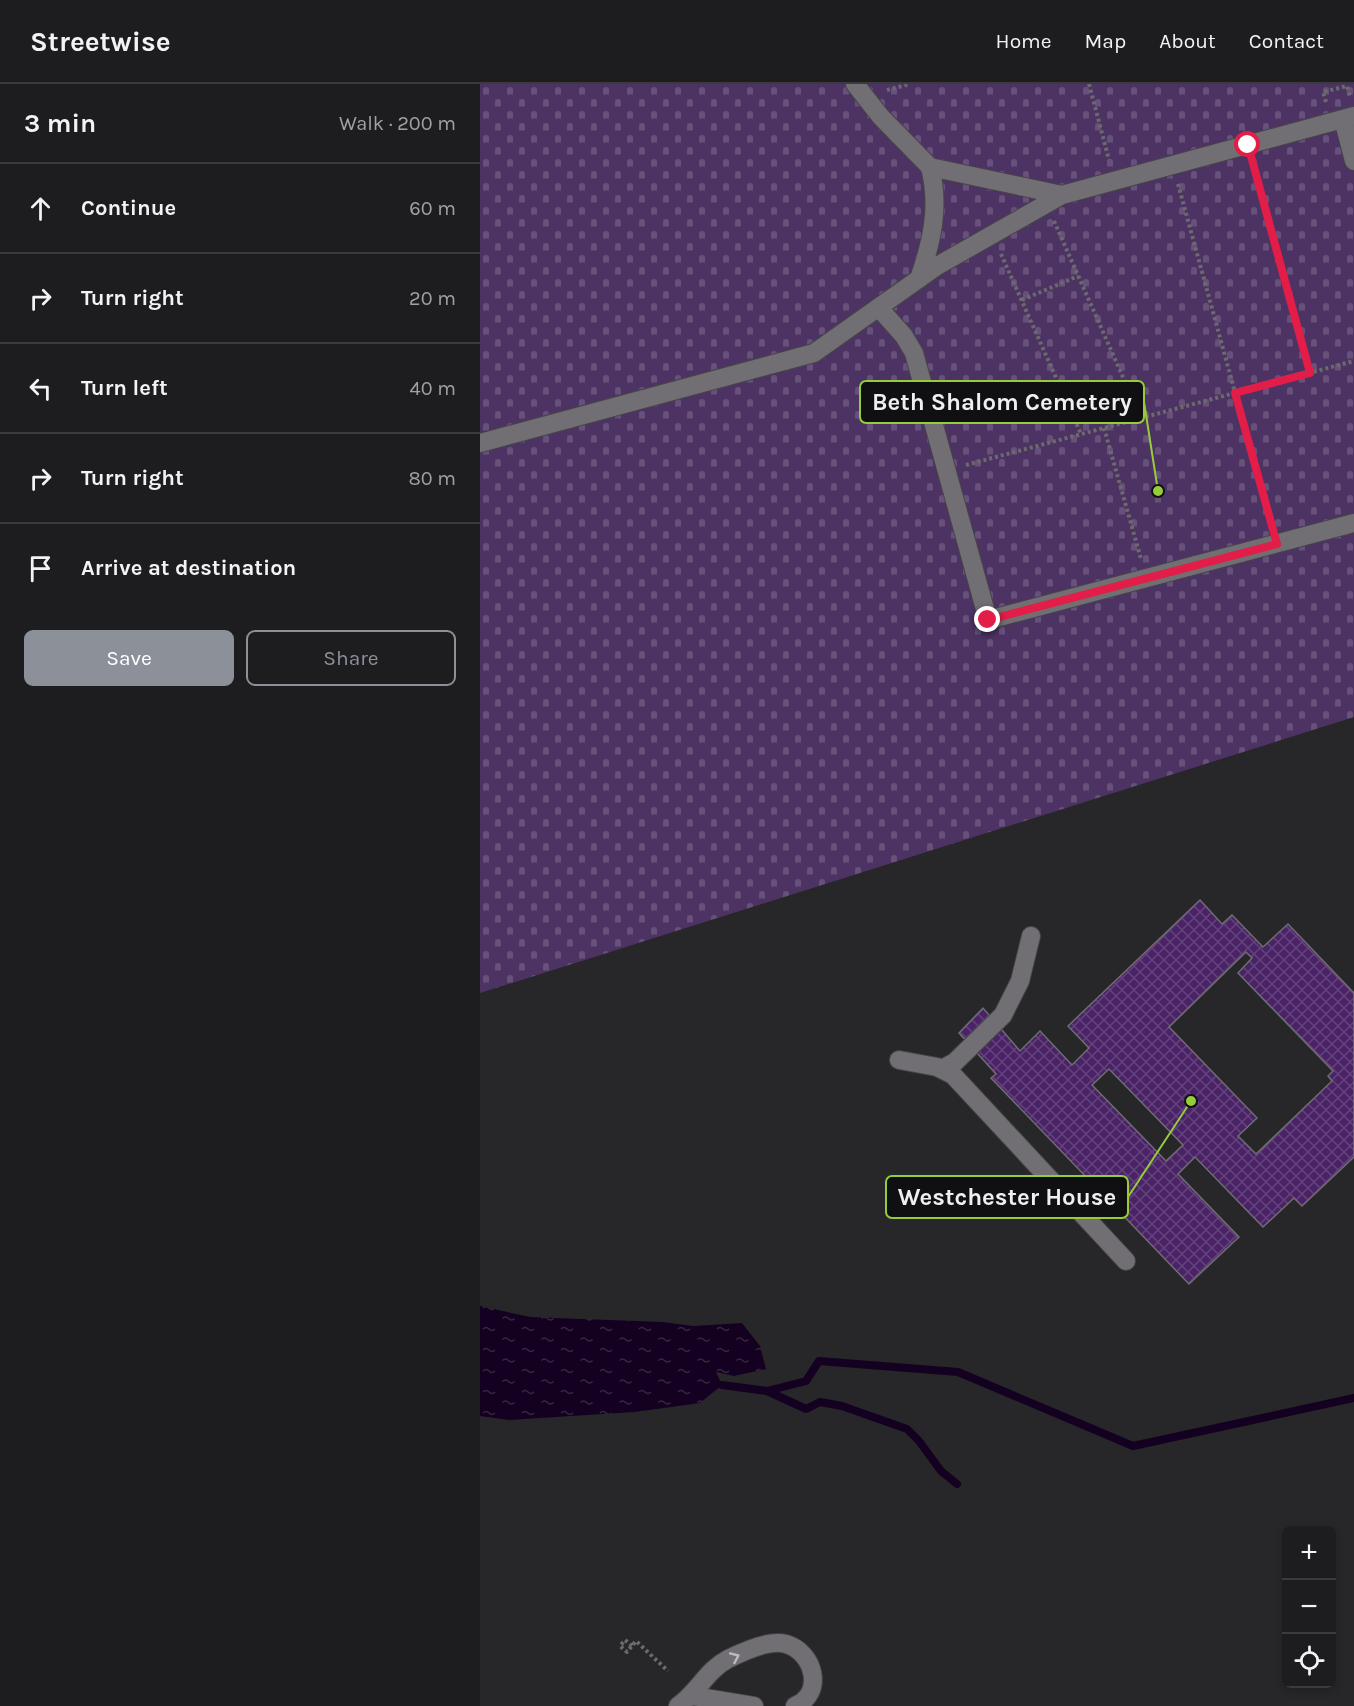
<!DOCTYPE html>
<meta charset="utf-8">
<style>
body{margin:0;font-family:Karla,sans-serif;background:#252528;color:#f1f3f6}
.controls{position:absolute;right:18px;bottom:18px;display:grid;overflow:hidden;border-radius:9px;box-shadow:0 3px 9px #0003}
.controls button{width:54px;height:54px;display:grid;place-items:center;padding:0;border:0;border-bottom:2px solid #3b3a3d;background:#1d1c1f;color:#f1f3f6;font:30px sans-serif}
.stop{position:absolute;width:18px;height:18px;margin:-14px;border:4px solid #e11d48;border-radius:50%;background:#fff}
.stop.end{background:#e11d48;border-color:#fff;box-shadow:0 2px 6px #0008}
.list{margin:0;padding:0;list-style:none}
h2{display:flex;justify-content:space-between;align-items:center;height:78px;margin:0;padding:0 24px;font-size:26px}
h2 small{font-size:20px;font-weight:400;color:#a0a1a4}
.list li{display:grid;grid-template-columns:39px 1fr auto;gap:18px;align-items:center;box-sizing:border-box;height:90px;padding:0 24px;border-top:2px solid #3b3a3d}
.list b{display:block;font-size:22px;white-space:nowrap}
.list em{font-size:20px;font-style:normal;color:#a0a1a4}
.actions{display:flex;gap:12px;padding:18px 24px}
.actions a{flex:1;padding:14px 0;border:2px solid #8c9099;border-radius:9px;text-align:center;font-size:21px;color:#8c9099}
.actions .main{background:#8c9099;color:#fff}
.icon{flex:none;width:33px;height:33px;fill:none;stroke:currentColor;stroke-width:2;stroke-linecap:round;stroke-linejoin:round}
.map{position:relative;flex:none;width:874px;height:1622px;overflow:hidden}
header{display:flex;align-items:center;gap:36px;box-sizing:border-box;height:84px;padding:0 30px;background:#1d1c1f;border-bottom:2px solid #3b3a3d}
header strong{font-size:28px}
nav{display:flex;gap:33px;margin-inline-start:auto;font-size:21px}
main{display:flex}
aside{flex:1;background:#1d1c1f}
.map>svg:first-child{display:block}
.cemetery{fill:url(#cemetery-stones)}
.water{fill:url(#water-ripples)}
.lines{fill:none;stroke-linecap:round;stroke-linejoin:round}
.stream{stroke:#140122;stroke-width:8}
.building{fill:url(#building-cross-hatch);stroke:#6f6d71;stroke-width:1.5;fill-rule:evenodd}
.minor-casing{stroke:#464547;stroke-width:20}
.path{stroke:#6b6a6c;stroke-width:4;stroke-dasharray:3 3;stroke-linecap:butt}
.minor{stroke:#716f73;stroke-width:18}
.oneway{stroke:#bdbbbe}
.route{stroke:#e11d48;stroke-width:8}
.leader{fill:none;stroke:#97cc39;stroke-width:2}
.callout-dot{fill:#97cc39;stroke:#100f11;stroke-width:2}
.callout{fill:#100f11;stroke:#97cc39;stroke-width:2}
.callout-label{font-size:24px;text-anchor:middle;font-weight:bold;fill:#efeef0}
</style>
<header>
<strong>Streetwise</strong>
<nav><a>Home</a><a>Map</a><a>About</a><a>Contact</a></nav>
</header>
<main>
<aside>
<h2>3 min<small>Walk · 200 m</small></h2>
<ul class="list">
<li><svg class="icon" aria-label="ahead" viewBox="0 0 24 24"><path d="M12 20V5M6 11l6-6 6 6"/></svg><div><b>Continue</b></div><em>60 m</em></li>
<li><svg class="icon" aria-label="right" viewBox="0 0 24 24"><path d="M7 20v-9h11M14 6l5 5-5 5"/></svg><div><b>Turn right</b></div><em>20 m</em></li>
<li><svg class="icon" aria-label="left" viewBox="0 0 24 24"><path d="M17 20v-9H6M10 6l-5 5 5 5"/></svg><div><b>Turn left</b></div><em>40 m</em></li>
<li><svg class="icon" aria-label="right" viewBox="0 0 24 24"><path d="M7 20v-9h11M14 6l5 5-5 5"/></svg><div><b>Turn right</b></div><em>80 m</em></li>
<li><svg class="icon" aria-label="arrive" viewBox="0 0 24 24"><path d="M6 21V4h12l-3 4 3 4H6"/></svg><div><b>Arrive at destination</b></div></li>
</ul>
<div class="actions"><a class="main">Save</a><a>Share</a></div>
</aside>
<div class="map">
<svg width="874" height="1622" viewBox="0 0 874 1622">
<defs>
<pattern id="cemetery-stones" width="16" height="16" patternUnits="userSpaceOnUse" patternTransform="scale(1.5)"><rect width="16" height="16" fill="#4d3363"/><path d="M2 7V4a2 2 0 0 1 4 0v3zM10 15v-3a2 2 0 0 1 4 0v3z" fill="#67517a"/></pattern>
<pattern id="water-ripples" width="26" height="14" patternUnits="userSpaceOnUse" patternTransform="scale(1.5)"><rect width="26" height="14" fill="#140122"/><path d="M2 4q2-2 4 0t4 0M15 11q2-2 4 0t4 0" fill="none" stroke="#362642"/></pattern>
<pattern id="building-cross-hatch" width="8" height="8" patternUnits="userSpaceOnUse" patternTransform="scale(1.5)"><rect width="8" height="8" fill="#4a2367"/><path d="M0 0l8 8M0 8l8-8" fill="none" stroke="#64437d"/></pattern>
</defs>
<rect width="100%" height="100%" fill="#272629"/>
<path class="cemetery" d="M0 0H874V633L0 909Z"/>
<path class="water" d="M0 1222 50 1233 183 1238 213 1242 262 1239 280 1262 286 1285 254 1292 236 1288 242 1301 220 1319 155 1328 29 1336 0 1332Z"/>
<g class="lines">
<path class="stream" d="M242 1301 287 1307 326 1297 339 1277 478 1288 653 1362 874 1314
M287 1307 326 1325 340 1318 362 1322 427 1345 439 1357 461 1387 477 1400"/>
</g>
<path class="building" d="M720 816 742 840 752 831 783 863 808 840 874 909V1073L822 1122 814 1114 783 1143 715 1073 698 1090 759 1153 709 1200 511 994 516 990 479 949 503 924 540 967 560 947 592 981 609 964 588 942ZM766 868 772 874 758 889 853 987 848 992 852 997 776 1070 758 1052 777 1034 689 943ZM629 985 703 1061 686 1077 612 1001Z"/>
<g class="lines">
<defs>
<path id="minor" d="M375 0 401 33 450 83 582 111 874 32
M863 35 874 77
M439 195C452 157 460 123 450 83
M399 224 424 252 434 269 508 536 874 439
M0 359 334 269 457 182 582 111
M419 976 457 983 473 991 646 1177
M462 985 475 978 523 931 540 897 551 852
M213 1612 274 1622
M198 1622C218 1608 227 1586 248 1575 262 1568 290 1555 306 1560 334 1568 345 1609 315 1622"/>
</defs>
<use href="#minor" class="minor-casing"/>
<path class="path" d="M609 0 629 76
M407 6 430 0
M846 18 843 8 867 2 870 13
M774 81 830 289
M698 100 791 440
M574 137 661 334
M521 170 601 350
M542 216 598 192
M624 344 661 475
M486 381 874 277
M152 1562 145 1556 140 1562 147 1568 156 1557 188 1587"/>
<use href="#minor" class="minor"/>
</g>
<defs><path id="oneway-chevron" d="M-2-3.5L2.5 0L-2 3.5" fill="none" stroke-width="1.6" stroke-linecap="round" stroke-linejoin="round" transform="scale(1.5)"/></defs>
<use class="oneway" href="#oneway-chevron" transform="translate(255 1573) rotate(-24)"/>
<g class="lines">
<path class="route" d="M508 536 797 460 755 309 830 289 768 61"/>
</g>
<path class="leader" d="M678 407L664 318M711 1017L648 1113"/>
<g class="callout-dot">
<circle cx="678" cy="407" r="6"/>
<circle cx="711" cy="1017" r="6"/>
</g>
<g class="callout">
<rect x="380" y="297" width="284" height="42" rx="6"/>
<rect x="406" y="1092" width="242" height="42" rx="6"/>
</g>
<g class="callout-label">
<text x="522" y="326">Beth Shalom Cemetery</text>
<text x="527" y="1121">Westchester House</text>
</g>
</svg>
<div class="controls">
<button>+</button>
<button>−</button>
<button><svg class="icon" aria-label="locate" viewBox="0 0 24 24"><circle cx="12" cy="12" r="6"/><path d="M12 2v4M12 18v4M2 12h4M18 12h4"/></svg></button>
</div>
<div class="stop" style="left:768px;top:61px"></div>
<div class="stop end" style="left:508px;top:536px"></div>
</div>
</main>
